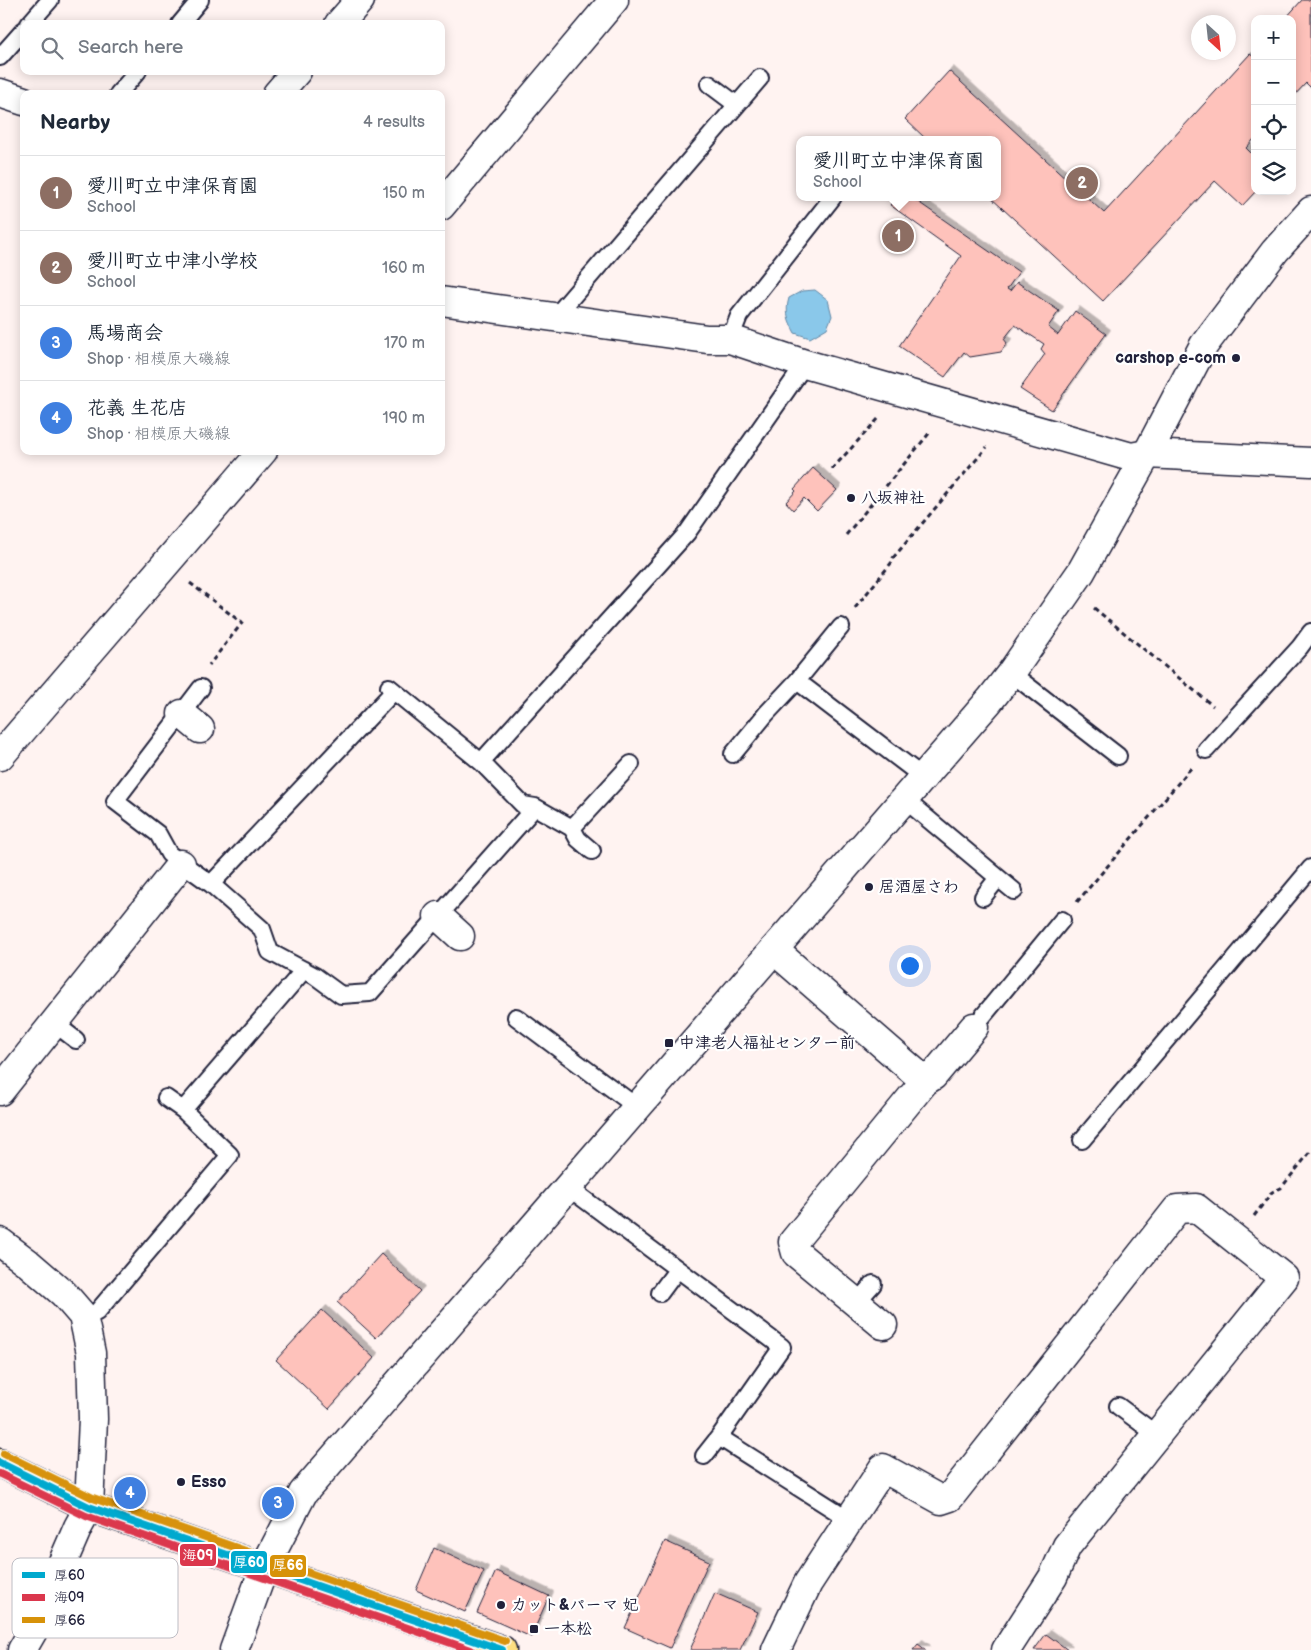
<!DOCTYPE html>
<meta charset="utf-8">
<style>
body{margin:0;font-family:"Balsamiq Sans","Klee One",sans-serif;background:#f6f6f7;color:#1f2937}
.controls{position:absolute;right:15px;top:15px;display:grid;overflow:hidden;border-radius:10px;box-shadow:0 2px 12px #0003}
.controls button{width:45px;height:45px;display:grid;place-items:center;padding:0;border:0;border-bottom:1px solid #e0e1e3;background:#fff;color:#1f2937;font:25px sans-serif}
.compass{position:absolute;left:1191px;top:15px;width:45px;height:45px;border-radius:50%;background:#fff;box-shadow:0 2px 12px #0003;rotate:153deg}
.you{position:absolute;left:909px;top:965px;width:18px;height:18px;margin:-12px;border:4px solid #fff;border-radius:50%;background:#1a73e8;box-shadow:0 0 0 8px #1a73e833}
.badge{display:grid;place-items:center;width:32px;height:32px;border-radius:50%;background:#0b8043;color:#fff;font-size:16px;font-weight:700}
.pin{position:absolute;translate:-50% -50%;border:2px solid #fff;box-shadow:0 1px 5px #0006}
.popup{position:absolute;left:796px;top:136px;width:205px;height:65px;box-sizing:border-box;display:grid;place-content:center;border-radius:10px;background:#fff;filter:drop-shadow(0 1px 4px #0005);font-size:16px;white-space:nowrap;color:#747a83}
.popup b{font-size:19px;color:#1f2937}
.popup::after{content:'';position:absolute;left:50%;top:100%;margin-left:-10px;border:10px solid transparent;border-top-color:#fff}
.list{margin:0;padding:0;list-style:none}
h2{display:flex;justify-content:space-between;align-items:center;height:65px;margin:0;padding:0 20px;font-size:21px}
h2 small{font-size:16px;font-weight:400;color:#747a83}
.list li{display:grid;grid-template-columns:32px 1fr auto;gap:15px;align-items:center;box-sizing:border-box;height:75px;padding:0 20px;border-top:1px solid #e0e1e3}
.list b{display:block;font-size:19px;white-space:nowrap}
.list p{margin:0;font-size:16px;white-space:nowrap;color:#747a83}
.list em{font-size:16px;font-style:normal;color:#747a83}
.icon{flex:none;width:28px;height:28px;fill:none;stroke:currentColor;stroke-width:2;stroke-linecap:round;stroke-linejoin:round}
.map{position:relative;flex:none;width:1311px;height:1650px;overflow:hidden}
.search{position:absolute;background:#fff;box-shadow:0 2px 12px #0003;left:20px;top:20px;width:425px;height:55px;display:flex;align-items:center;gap:12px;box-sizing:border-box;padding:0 18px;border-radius:10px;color:#747a83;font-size:19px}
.panel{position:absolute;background:#fff;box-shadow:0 2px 12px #0003;left:20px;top:90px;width:425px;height:365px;border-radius:10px}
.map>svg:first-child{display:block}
.water{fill:#8ac8ea;stroke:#6086a4}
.building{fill:#fec2bb;stroke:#22223b;filter:url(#shadow)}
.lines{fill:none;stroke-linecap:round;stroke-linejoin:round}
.lane-casing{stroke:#22223b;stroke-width:20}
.street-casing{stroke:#22223b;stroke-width:31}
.secondary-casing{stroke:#22223b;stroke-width:31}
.primary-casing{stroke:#22223b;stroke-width:31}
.path{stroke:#22223b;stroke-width:3;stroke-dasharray:5 4;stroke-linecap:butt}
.lane{stroke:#fff;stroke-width:16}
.street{stroke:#fff;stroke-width:28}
.secondary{stroke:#fff;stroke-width:28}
.primary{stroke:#fedf80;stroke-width:28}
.bus-1-casing{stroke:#fff;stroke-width:11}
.bus-2-casing{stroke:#fff;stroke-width:11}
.bus-3-casing{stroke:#fff;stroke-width:11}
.bus-1{stroke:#00a9ce;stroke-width:8}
.bus-2{stroke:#db374d;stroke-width:8}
.bus-3{stroke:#d79209;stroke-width:8}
.poi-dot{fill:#22223b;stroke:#fff;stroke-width:2}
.labels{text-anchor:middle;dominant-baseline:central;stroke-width:4.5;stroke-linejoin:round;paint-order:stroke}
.poi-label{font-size:16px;font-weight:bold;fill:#22223b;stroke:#fff;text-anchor:start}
.key{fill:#fff;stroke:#bdbdc4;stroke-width:1}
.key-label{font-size:14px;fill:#22223b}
.line-badge{stroke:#fff;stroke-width:2}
.badge-label{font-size:14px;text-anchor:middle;font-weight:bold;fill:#fff}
</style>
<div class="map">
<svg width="1311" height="1650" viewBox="0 0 1311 1650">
<defs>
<filter id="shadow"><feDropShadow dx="4.5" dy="-4.5" stdDeviation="0" flood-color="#0004"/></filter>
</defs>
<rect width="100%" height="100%" fill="#fff3f1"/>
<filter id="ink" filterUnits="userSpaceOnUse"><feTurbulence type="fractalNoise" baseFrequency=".02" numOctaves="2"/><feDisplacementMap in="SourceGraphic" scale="10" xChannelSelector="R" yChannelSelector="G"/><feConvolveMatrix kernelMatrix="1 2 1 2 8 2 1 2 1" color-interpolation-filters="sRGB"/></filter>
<g filter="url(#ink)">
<path class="water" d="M815 290 828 300 832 316 827 328 810 338 795 333C788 320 785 312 789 298L802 291Z"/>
<path class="building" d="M1302 0H1311V88L1306 83 1292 98V57L1294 56 1292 54V19H1285Z
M1250 54 1255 58V138L1246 148 1255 157 1256 191 1242 206 1215 181 1103 301 990 197H997V140H927L905 119 949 71 1104 213Z
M896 197H911L1019 272 1007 289 1010 291 1017 282 1059 311 1048 327 1058 335 1075 311 1106 334 1052 410 1020 389 1045 354 1041 349 1044 344 1015 325 1004 339 1007 343 1001 352 970 357 964 352 945 377 899 346 961 256 890 205Z
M813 468 837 490 817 511 804 498 793 510 786 502 796 491 794 489Z
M381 1254 420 1291 376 1338 337 1302Z
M322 1310 374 1358 329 1409 276 1360Z
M665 1541 709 1561 670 1648 625 1628Z
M434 1548 484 1571 465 1612 416 1590Z
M496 1571 549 1596 531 1637 477 1613Z
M715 1593 758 1612 740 1650H690Z
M1046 1634 1068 1650H1034Z
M918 1644 926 1650H913Z"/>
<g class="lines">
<defs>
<path id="lane" d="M29 24 50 0
M180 24 200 0
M0 57 24 30
M709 84 737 105
M118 94 138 71
M555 317 760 78
M730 339 739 316 833 197
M841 627 797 681 923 777
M1011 673 1118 756
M201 688 115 801 158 834 169 854 211 884 262 929 270 952 315 976 341 995 370 993 535 807 523 805 481 762 389 687
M1206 750 1300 647 1311 632
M733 754 766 714 797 681
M481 762 687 533 805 364
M904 799 1014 891
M535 807 572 828 631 764
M572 828 578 839 592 851
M211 884 394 691
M983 897 998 878
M516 1017 638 1108
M54 1023 76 1040
M974 1027 1062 920
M166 1098 183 1110
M1082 1140 1311 868
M569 1188 782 1347 719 1437 850 1520
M660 1293 677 1270
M856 1303 873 1284
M84 1319 97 1312 230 1155 183 1110 304 970
M1118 1406 1157 1435
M704 1456 719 1437"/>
<path id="street" d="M339 24 360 0
M0 93 24 101
M277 94 297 71
M441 206 614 0
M441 301 707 339H730L805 364 1131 457 1147 454 1311 462
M182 714 200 729
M0 756 263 451
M438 916 460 936
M774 950 925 1081
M0 1091 181 864
M0 1242 28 1263 64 1294 83 1316 91 1353 93 1419 89 1507 78 1527 33 1631 22 1650
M883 1325 796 1253 793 1242 925 1081 933 1076 974 1027
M776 1650 808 1583 883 1468 941 1500 950 1497 1177 1209 1196 1208 1284 1278 1067 1546 1053 1577 1006 1650"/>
<path id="secondary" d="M234 1650 264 1568 303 1493 990 700 1011 673 1081 572 1147 454 1204 345 1275 251 1311 211"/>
<path id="primary" d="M0 1463 89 1507 502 1650"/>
</defs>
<use href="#lane" class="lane-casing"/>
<use href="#street" class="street-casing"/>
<use href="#secondary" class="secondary-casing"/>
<use href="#primary" class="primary-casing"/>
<path class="path" d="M832 469 879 418
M846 535 931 431
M190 583 242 623 209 665
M855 608 892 562 893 558 987 447
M1094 608 1213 706
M1077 902 1191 768
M1254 1216 1272 1192 1281 1188 1311 1151"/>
<use href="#lane" class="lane"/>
<use href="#street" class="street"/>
<use href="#secondary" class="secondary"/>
<use href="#primary" class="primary"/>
<defs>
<path id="bus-1" d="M0 1463 89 1507 502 1650"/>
<path id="bus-2" d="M0 1474 86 1516 471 1650"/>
<path id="bus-3" d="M4 1454 93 1498 505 1641"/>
</defs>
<use href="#bus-1" class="bus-1-casing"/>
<use href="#bus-2" class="bus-2-casing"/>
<use href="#bus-3" class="bus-3-casing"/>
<use href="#bus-1" class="bus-1"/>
<use href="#bus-2" class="bus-2"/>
<use href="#bus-3" class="bus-3"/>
</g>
</g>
<g class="poi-dot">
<circle cx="1236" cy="358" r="5"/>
<circle cx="851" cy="498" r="5"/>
<circle cx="869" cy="887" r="5"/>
<rect x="664" y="1038" width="10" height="10" rx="2.5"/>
<circle cx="181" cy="1482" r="5"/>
<circle cx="501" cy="1605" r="5"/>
<rect x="529" y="1624" width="10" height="10" rx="2.5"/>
</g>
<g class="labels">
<g class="poi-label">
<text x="1226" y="358" text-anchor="end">carshop e-com</text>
<text x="861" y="498">八坂神社</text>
<text x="879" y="887">居酒屋さわ</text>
<text x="679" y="1043">中津老人福祉センター前</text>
<text x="191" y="1482">Esso</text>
<text x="511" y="1605">カット&amp;パーマ 妃</text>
<text x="544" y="1629">一本松</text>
</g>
</g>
<rect x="12" y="1558" width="166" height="80" rx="8" class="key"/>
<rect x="22" y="1572" width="23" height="6" fill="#00a9ce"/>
<rect x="22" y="1594" width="23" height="7" fill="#db374d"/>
<rect x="22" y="1617" width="23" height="6" fill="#d79209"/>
<g class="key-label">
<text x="54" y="1580">厚60</text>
<text x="54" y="1602">海09</text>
<text x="54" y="1625">厚66</text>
</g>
<g class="line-badge">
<rect x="179" y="1543" width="38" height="24" rx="5" fill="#db374d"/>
<rect x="230" y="1550" width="38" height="24" rx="5" fill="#00a9ce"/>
<rect x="269" y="1554" width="38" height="24" rx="5" fill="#d79209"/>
</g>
<g class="badge-label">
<text x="198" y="1560">海09</text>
<text x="249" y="1567">厚60</text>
<text x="288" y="1570">厚66</text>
</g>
</svg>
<div class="controls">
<button>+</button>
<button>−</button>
<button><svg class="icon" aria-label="locate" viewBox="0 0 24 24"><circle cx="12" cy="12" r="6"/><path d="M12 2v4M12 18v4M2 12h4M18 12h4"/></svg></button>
<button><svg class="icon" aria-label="layers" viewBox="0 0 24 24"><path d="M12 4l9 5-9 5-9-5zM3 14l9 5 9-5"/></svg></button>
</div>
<svg class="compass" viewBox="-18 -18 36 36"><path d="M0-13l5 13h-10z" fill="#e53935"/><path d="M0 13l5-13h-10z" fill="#747a83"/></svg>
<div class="you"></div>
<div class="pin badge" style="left:898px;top:236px;background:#8d6e63">1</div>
<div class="popup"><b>愛川町立中津保育園</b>School</div>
<div class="pin badge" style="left:1082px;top:183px;background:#8d6e63">2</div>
<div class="pin badge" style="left:278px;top:1503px;background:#3f7fe0">3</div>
<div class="pin badge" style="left:130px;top:1493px;background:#3f7fe0">4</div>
<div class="search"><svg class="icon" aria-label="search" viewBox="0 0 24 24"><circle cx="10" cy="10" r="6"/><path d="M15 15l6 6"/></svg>Search here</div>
<section class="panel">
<h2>Nearby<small>4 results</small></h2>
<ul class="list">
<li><span class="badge" style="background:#8d6e63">1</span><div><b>愛川町立中津保育園</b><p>School</p></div><em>150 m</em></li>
<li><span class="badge" style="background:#8d6e63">2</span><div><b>愛川町立中津小学校</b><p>School</p></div><em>160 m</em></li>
<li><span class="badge" style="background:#3f7fe0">3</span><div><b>馬場商会</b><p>Shop · 相模原大磯線</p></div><em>170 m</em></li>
<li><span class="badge" style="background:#3f7fe0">4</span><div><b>花義 生花店</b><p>Shop · 相模原大磯線</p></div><em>190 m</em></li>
</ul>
</section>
</div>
